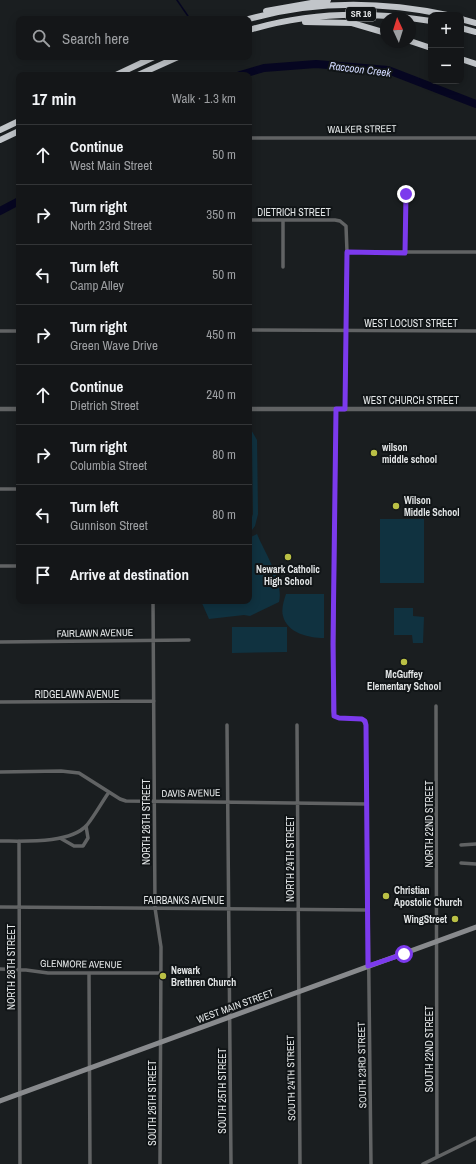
<!DOCTYPE html>
<meta charset="utf-8">
<style>
body{margin:0;font-family:"Archivo Narrow",sans-serif;background:#212325;color:#f1f3f6}
.controls{position:absolute;right:12px;top:12px;display:grid;overflow:hidden;border-radius:8px;box-shadow:0 2px 10px #0003}
.controls button{width:36px;height:36px;display:grid;place-items:center;padding:0;border:0;border-bottom:1px solid #333537;background:#141618;color:#f1f3f6;font:20px sans-serif}
.compass{position:absolute;left:380px;top:12px;width:36px;height:36px;border-radius:50%;background:#141618;box-shadow:0 2px 10px #0003;rotate:356deg}
.stop{position:absolute;width:12px;height:12px;margin:-9px;border:3px solid #7c3aed;border-radius:50%;background:#fff}
.stop.end{background:#7c3aed;border-color:#fff;box-shadow:0 1px 4px #0008}
.list{margin:0;padding:0;list-style:none}
h2{display:flex;justify-content:space-between;align-items:center;height:52px;margin:0;padding:0 16px;font-size:17px}
h2 small{font-size:13px;font-weight:400;color:#9d9fa2}
.list li{display:grid;grid-template-columns:26px 1fr auto;gap:12px;align-items:center;box-sizing:border-box;height:60px;padding:0 16px;border-top:1px solid #333537}
.list b{display:block;font-size:15px;white-space:nowrap}
.list p{margin:0;font-size:13px;white-space:nowrap;color:#9d9fa2}
.list em{font-size:13px;font-style:normal;color:#9d9fa2}
.icon{flex:none;width:22px;height:22px;fill:none;stroke:currentColor;stroke-width:2;stroke-linecap:round;stroke-linejoin:round}
.map{position:relative;flex:none;width:476px;height:1164px;overflow:hidden}
.search{position:absolute;background:#141618;box-shadow:0 2px 10px #0003;left:16px;top:16px;width:236px;height:44px;display:flex;align-items:center;gap:10px;box-sizing:border-box;padding:0 14px;border-radius:8px;color:#9d9fa2;font-size:15px}
.panel{position:absolute;background:#141618;box-shadow:0 2px 10px #0003;left:16px;top:72px;width:236px;height:532px;border-radius:8px}
.map>svg:first-child{display:block}
.green{fill:#103240}
.lines{fill:none;stroke-linecap:round;stroke-linejoin:round}
.stream{stroke:#060621;stroke-width:1.5}
.river{stroke:#060621;stroke-width:8}
.minor{stroke:#616364;stroke-width:3.5}
.tertiary{stroke:#616364;stroke-width:4.5}
.secondary{stroke:#888a8d;stroke-width:5}
.motorway{stroke:#c1c5c9;stroke-width:6}
.route{stroke:#7c3aed;stroke-width:5}
.poi-dot{fill:#bac045;stroke:#111517;stroke-width:1.5}
.labels{text-anchor:middle;dominant-baseline:central;stroke-width:4;stroke-linejoin:round;paint-order:stroke}
.shield{fill:#111517;stroke:#a4a7a9;stroke-width:1}
.shield-label{font-size:9px;font-weight:bold;fill:#e3e6e7}
.street-label{font-size:10px;fill:#e3e6e7;stroke:#111517}
.poi-label{font-size:10px;font-weight:bold;fill:#e3e6e7;stroke:#111517;text-anchor:start}
.water-label{font-size:11px;font-style:italic;fill:#d0d8fd;stroke:#111517}
</style>
<div class="map">
<svg width="476" height="1164" viewBox="0 0 476 1164">
<rect width="100%" height="100%" fill="#1a1e20"/>
<path class="green" d="M249 426 257 440 258 514 255 526 249 534V526L253 514 252 445Z
M380 519H424V583H380Z
M257 534C265 553 284 582 279 602L250 616 244 615 209 619 201 601H249V538Z
M286 594H324V638C309 638 287 633 283 616 281 609 284 600 286 594Z
M394 608H413V616L424 617 423 643H413L412 635H394Z
M232 627H287V652L232 653Z"/>
<g class="lines">
<path class="stream" d="M177 0 190 19"/>
<path class="river" d="M240 75 264 68 316 64 388 70 476 104
M0 211 19 201"/>
<path class="minor" d="M249 138H476
M249 220H335L340 221 346 226 347 252 345 409
M283 221V267
M347 252H476
M405 253 406 194
M249 330 476 331
M0 331H19
M336 409 333 711 334 716 339 718 362 719 366 725 371 1164
M0 489H19
M0 566H19
M153 601 155 908 161 947 160 1164
M0 642 189 640
M0 702 154 701
M436 706 437 1156
M227 725 231 1164
M297 725 300 1164
M0 772 61 771 79 773 120 799 126 801 367 804
M60 838 74 846H83L88 838 86 826
M0 841C24 841 70 844 87 825 95 815 102 802 109 792
M19 841 20 1164
M461 845 476 844
M461 863 476 864
M0 907 368 910
M0 969 26 970 48 973H161
M89 974 90 1164
M423 1164 476 1138"/>
<path class="tertiary" d="M0 409H19
M249 409H476"/>
<path class="secondary" d="M0 1101 476 927"/>
<path class="motorway" d="M266 11 328 0
M249 19C313 1 381 1 447 15
M461 19 476 23
M305 22 352 23 386 33
M461 28 476 32
M249 30C308 12 370 11 431 21
M410 41 431 48
M461 59 476 64
M116 75 154 57
M138 75 178 57
M0 130 19 121
M0 140 19 131"/>
</g>
<g class="lines">
<path class="route" d="M404 954 368 966 366 725 365 721 362 719 339 718 334 716 333 644 336 409H345L347 252 405 253 406 194"/>
</g>
<g class="poi-dot">
<circle cx="374" cy="453" r="4"/>
<circle cx="396" cy="506" r="4"/>
<circle cx="288" cy="557" r="4"/>
<circle cx="404" cy="662" r="4"/>
<circle cx="386" cy="896" r="4"/>
<circle cx="455" cy="919" r="4"/>
<circle cx="163" cy="976" r="4"/>
</g>
<g class="labels">
<rect class="shield" x="346" y="7" width="30" height="14" rx="3"/>
<g class="shield-label">
<text x="361" y="14">SR 16</text>
</g>
<g class="street-label">
<text transform="translate(362 129) rotate(-1)">WALKER STREET</text>
<text x="294" y="212">DIETRICH STREET</text>
<text x="411" y="323">WEST LOCUST STREET</text>
<text x="411" y="400">WEST CHURCH STREET</text>
<text transform="translate(95 633) rotate(-1)">FAIRLAWN AVENUE</text>
<text x="77" y="694">RIDGELAWN AVENUE</text>
<text transform="translate(191 793) rotate(-1)">DAVIS AVENUE</text>
<text transform="translate(146 822) rotate(-90)">NORTH 26TH STREET</text>
<text transform="translate(429 824) rotate(-90)">NORTH 22ND STREET</text>
<text transform="translate(290 859) rotate(-90)">NORTH 24TH STREET</text>
<text x="184" y="900">FAIRBANKS AVENUE</text>
<text transform="translate(81 964) rotate(1)">GLENMORE AVENUE</text>
<text transform="translate(11 967) rotate(-90)">NORTH 28TH STREET</text>
<text transform="translate(235 1006) rotate(-20)">WEST MAIN STREET</text>
<text transform="translate(429 1049) rotate(-90)">SOUTH 22ND STREET</text>
<text transform="translate(362 1065) rotate(-91)">SOUTH 23RD STREET</text>
<text transform="translate(291 1078) rotate(-91)">SOUTH 24TH STREET</text>
<text transform="translate(222 1091) rotate(-90)">SOUTH 25TH STREET</text>
<text transform="translate(152 1103) rotate(-90)">SOUTH 26TH STREET</text>
</g>
<g class="poi-label">
<text x="382" y="447">wilson<tspan x="382" dy="12">middle school</tspan></text>
<text x="404" y="500">Wilson<tspan x="404" dy="12">Middle School</tspan></text>
<text x="288" y="569" text-anchor="middle">Newark Catholic<tspan x="288" dy="12">High School</tspan></text>
<text x="404" y="674" text-anchor="middle">McGuffey<tspan x="404" dy="12">Elementary School</tspan></text>
<text x="394" y="890">Christian<tspan x="394" dy="12">Apostolic Church</tspan></text>
<text x="447" y="919" text-anchor="end">WingStreet</text>
<text x="171" y="970">Newark<tspan x="171" dy="12">Brethren Church</tspan></text>
</g>
<g class="water-label">
<text transform="translate(360 69) rotate(7)">Raccoon Creek</text>
</g>
</g>
</svg>
<div class="controls">
<button>+</button>
<button>−</button>
</div>
<svg class="compass" viewBox="-18 -18 36 36"><path d="M0-13l5 13h-10z" fill="#e53935"/><path d="M0 13l5-13h-10z" fill="#9d9fa2"/></svg>
<div class="stop" style="left:404px;top:954px"></div>
<div class="stop end" style="left:406px;top:194px"></div>
<div class="search"><svg class="icon" aria-label="search" viewBox="0 0 24 24"><circle cx="10" cy="10" r="6"/><path d="M15 15l6 6"/></svg>Search here</div>
<section class="panel">
<h2>17 min<small>Walk · 1.3 km</small></h2>
<ul class="list">
<li><svg class="icon" aria-label="ahead" viewBox="0 0 24 24"><path d="M12 20V5M6 11l6-6 6 6"/></svg><div><b>Continue</b><p>West Main Street</p></div><em>50 m</em></li>
<li><svg class="icon" aria-label="right" viewBox="0 0 24 24"><path d="M7 20v-9h11M14 6l5 5-5 5"/></svg><div><b>Turn right</b><p>North 23rd Street</p></div><em>350 m</em></li>
<li><svg class="icon" aria-label="left" viewBox="0 0 24 24"><path d="M17 20v-9H6M10 6l-5 5 5 5"/></svg><div><b>Turn left</b><p>Camp Alley</p></div><em>50 m</em></li>
<li><svg class="icon" aria-label="right" viewBox="0 0 24 24"><path d="M7 20v-9h11M14 6l5 5-5 5"/></svg><div><b>Turn right</b><p>Green Wave Drive</p></div><em>450 m</em></li>
<li><svg class="icon" aria-label="ahead" viewBox="0 0 24 24"><path d="M12 20V5M6 11l6-6 6 6"/></svg><div><b>Continue</b><p>Dietrich Street</p></div><em>240 m</em></li>
<li><svg class="icon" aria-label="right" viewBox="0 0 24 24"><path d="M7 20v-9h11M14 6l5 5-5 5"/></svg><div><b>Turn right</b><p>Columbia Street</p></div><em>80 m</em></li>
<li><svg class="icon" aria-label="left" viewBox="0 0 24 24"><path d="M17 20v-9H6M10 6l-5 5 5 5"/></svg><div><b>Turn left</b><p>Gunnison Street</p></div><em>80 m</em></li>
<li><svg class="icon" aria-label="arrive" viewBox="0 0 24 24"><path d="M6 21V4h12l-3 4 3 4H6"/></svg><div><b>Arrive at destination</b></div></li>
</ul>
</section>
</div>
